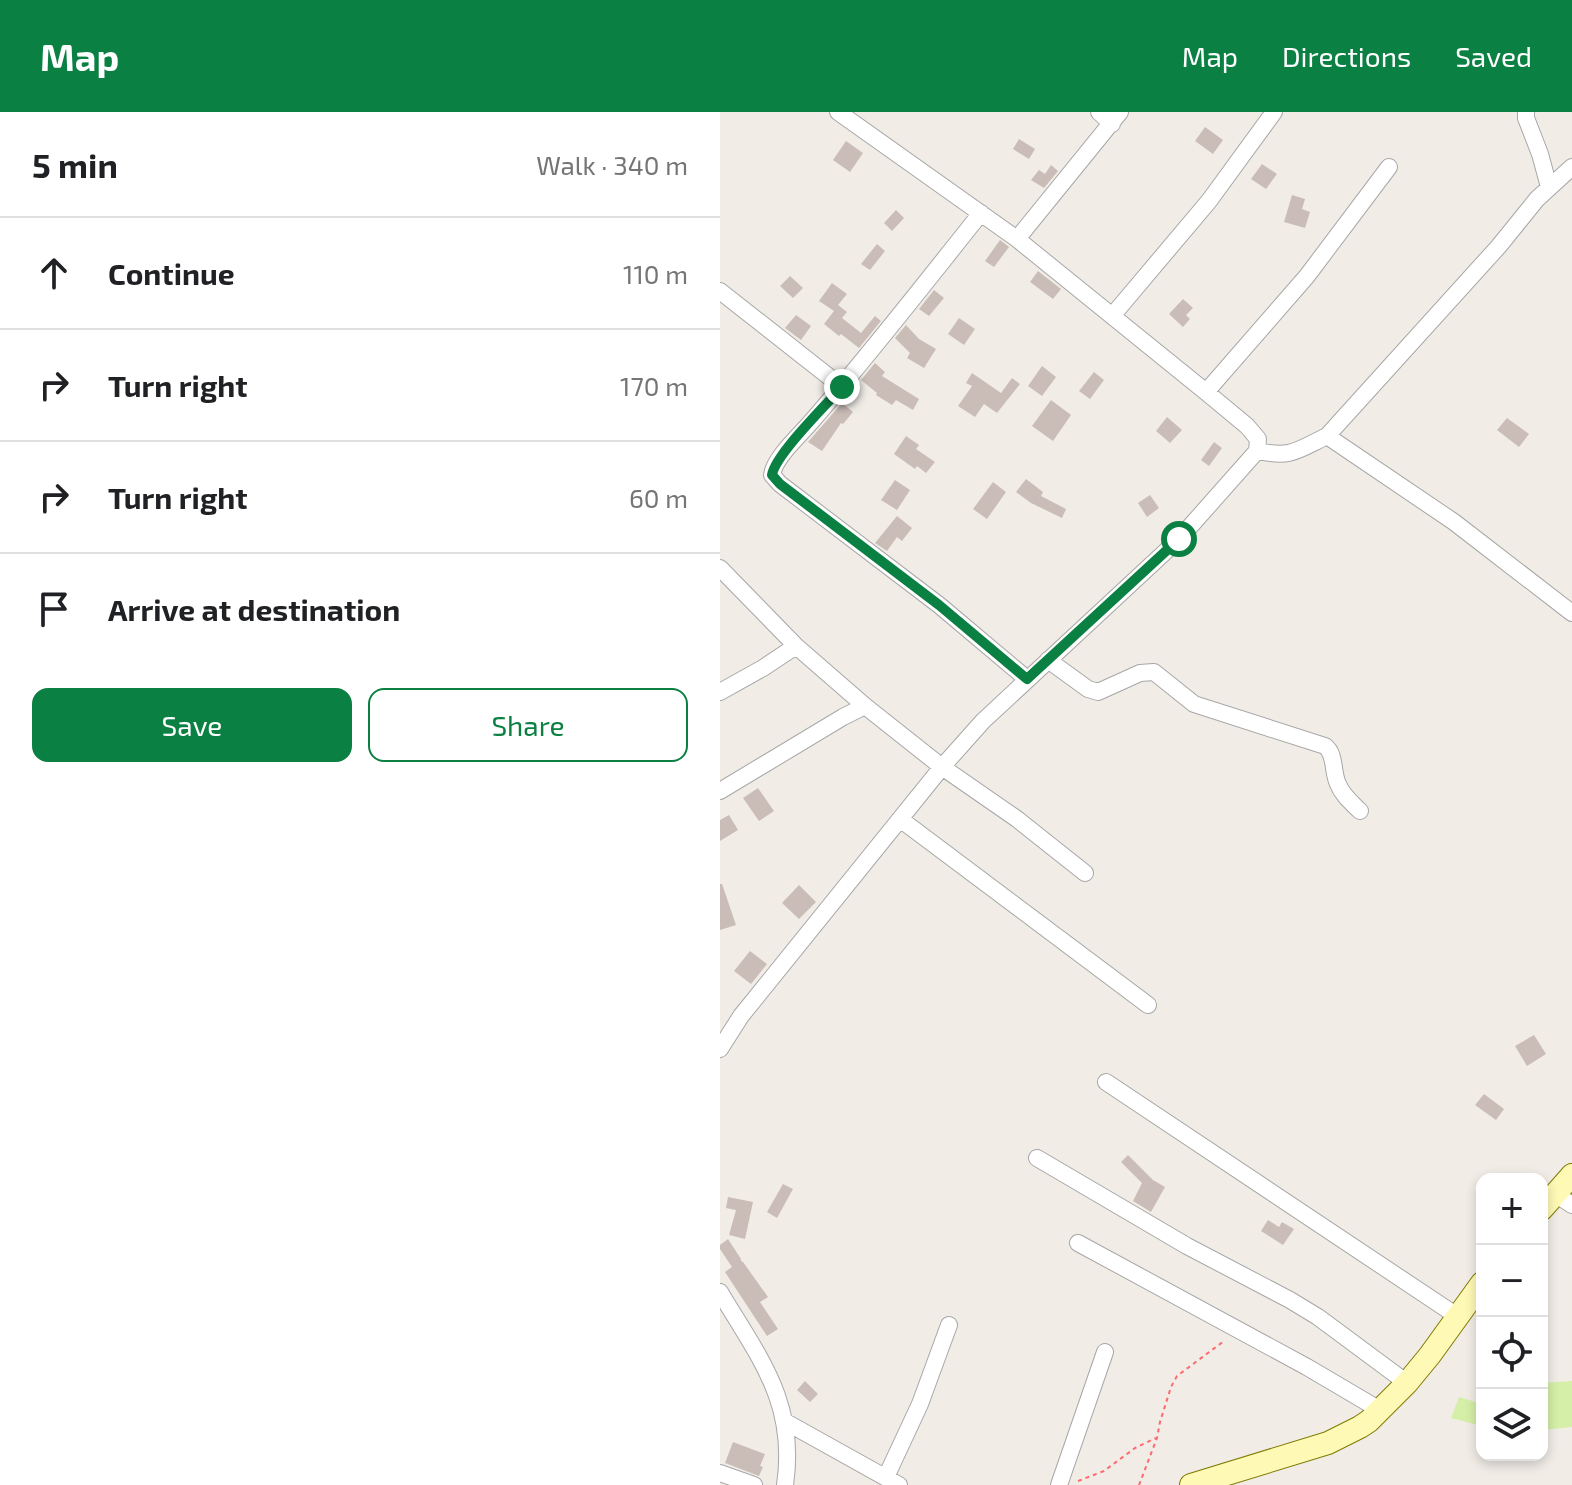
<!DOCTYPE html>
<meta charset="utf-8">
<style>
body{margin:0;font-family:"Exo 2",sans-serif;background:#f2f2f2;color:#202124}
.controls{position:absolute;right:24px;bottom:24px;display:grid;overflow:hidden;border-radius:16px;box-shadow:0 4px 12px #0003}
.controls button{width:72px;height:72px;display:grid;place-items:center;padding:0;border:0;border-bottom:2px solid #e0e0e0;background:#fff;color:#202124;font:40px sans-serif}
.stop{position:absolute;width:24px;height:24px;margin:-18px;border:6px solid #0b8043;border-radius:50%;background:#fff}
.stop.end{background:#0b8043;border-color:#fff;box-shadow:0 2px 8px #0008}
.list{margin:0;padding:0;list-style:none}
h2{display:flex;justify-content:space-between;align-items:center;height:104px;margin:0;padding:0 32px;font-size:34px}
h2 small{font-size:26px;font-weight:400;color:#757577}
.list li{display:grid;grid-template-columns:52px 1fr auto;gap:24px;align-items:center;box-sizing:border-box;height:112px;padding:0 32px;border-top:2px solid #e0e0e0}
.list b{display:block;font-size:30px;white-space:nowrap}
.list em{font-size:26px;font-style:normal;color:#757577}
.actions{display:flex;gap:16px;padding:24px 32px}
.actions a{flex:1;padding:18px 0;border:2px solid #0b8043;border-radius:16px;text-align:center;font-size:28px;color:#0b8043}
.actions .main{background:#0b8043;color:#fff}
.icon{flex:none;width:44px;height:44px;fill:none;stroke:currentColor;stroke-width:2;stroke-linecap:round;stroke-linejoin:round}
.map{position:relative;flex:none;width:852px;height:1373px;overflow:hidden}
header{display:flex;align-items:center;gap:48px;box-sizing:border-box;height:112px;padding:0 40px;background:#0b8043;color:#fff}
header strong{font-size:38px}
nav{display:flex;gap:44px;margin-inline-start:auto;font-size:28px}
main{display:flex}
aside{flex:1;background:#fff}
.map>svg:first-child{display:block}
.grass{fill:#d5efa8}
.building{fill:#cabdb8}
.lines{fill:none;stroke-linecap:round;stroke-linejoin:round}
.street-casing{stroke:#a7a7a7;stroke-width:18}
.secondary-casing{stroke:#7e7b00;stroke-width:24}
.path{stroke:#ff696e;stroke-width:2;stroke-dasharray:4 4;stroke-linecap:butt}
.street{stroke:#fff;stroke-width:16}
.secondary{stroke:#fff9b6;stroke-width:22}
.route{stroke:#0b8043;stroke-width:10}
</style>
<header>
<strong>Map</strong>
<nav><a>Map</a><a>Directions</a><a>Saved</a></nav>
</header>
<main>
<aside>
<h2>5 min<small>Walk · 340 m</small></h2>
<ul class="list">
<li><svg class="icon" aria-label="ahead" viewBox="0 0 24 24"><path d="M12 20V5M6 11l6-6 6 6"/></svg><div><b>Continue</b></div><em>110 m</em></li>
<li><svg class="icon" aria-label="right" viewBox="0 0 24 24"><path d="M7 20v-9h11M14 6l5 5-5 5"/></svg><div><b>Turn right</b></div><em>170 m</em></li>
<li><svg class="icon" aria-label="right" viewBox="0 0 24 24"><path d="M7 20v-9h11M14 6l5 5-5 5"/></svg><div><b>Turn right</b></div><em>60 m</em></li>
<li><svg class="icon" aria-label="arrive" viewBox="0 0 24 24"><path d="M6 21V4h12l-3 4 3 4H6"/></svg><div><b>Arrive at destination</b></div></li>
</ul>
<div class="actions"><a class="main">Save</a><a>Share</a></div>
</aside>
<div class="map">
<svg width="852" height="1373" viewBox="0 0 852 1373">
<rect width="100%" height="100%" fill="#f1ece6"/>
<path class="grass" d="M852 1269V1315L822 1318V1271Z
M739 1285 762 1292V1314L731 1306Z"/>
<path class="building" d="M485 15 503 28 493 42 475 29Z
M299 27 315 37 309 47 293 37Z
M126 29 143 41 130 60 113 48Z
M542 52 557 62 546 77 531 67Z
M331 53 338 59 324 76 311 68 319 58 325 62Z
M572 83 585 87 582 97 590 100 585 116 564 110Z
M176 98 184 106 172 119 164 111Z
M280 128 289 135 274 155 265 149Z
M157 132 165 139 150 158 141 152Z
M318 159 341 177 333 187 310 170Z
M70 164 83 176 73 186 60 174Z
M112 171 127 182 118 193 127 200 122 206 141 221 155 204 161 209 139 236 121 222 119 224 104 212 114 199 99 189Z
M214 178 224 186 209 204 199 197Z
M463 187 473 196 466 203 470 207 463 215 449 202Z
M76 203 91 214 81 228 65 216Z
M239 206 255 217 244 233 228 222Z
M186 213 199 227 216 237 204 256 187 246 190 241 175 226Z
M155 251 165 260 162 264 199 287 193 298 176 288 172 293 156 283 157 281 141 268Z
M322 254 336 265 322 284 308 274Z
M374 260 384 268 370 287 359 279Z
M252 261 281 281 292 266 300 272 277 301 264 292 255 305 238 294 252 274 246 271Z
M331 288 351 303 333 329 312 314Z
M122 291 133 300 123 312 121 311 102 339 88 330Z
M447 305 462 318 450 331 436 319Z
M787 306 809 322 799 335 777 318Z
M186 324 199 333 196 337 215 350 206 361 197 354 195 357 174 342Z
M494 330 502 336 489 354 481 348Z
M306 367 323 380 321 384 346 397 342 406 311 391 296 380Z
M175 368 190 378 177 398 161 388Z
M273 370 286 380 267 407 253 397Z
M430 383 439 396 427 405 418 391Z
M177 404 192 416 182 429 177 425 167 439 155 431Z
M38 676 54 699 39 709 23 686Z
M9 703 18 718 0 729V708Z
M0 772H2L16 813 0 818Z
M79 773 96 790 79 807 62 791Z
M30 839 47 852 31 872 14 859Z
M814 923 826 942 807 954 795 934Z
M764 982 784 997 776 1008 755 993Z
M408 1043 433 1068 445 1075 431 1100 413 1089 422 1071 401 1050Z
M63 1072 73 1077 57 1106 47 1100Z
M8 1085 33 1090 25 1127 9 1123 16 1098 6 1096Z
M548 1108 559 1115 562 1110 574 1117 563 1133 541 1119Z
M8 1127 21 1147V1149L23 1150 48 1185 40 1190 58 1217 47 1224 5 1160 12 1155 0 1137V1133Z
M85 1269 98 1282 90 1290 77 1278Z
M13 1330 45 1342 40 1354 43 1355 39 1364 5 1351Z"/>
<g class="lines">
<defs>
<path id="street" d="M379 0 392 12
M806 0V6L820 42 829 75
M261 101C205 171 150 242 91 310 80 323 54 346 52 363L60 372 219 493 307 567
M297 127 400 0
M0 179 122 275
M392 204 489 89 554 0
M486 280 587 164 669 55
M607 324 734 410 852 501
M537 339C572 346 576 339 607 324L779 134 817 87 852 55
M0 456 76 534 145 594 222 655 297 707 365 761
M328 548 368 577 378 580 420 561 434 560 474 592 605 634C616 642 612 660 618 672 622 683 632 691 640 699
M0 580 43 556 76 534
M0 679 123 605 145 594
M180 707 428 893
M0 937 21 904 222 655 263 609 459 427 537 339 538 327 527 314 486 280 297 127 118 0
M386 970 737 1204
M317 1046 467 1134 570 1188 598 1205 687 1271
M835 1082 852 1093
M358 1131 587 1255 660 1298
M0 1180C39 1246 77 1290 65 1373
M64 1309 179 1373
M0 1361 34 1373
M166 1365 200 1292 229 1213
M339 1373 385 1240"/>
<path id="secondary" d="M822 1097 852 1063
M471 1373 608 1331 640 1315 649 1309 687 1271 710 1243 762 1171"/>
</defs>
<use href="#street" class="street-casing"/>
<use href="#secondary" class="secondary-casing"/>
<path class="path" d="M358 1369 384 1359 415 1336 436 1326
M419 1373 437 1326 440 1310 451 1275 457 1264 504 1229"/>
<use href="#street" class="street"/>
<use href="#secondary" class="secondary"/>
</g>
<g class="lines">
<path class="route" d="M122 275C106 293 55 343 52 363L60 372 219 493 307 567 459 427"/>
</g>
</svg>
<div class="controls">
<button>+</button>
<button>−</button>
<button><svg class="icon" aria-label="locate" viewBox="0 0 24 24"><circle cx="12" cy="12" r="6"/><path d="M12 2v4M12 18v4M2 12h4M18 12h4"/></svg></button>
<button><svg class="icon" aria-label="layers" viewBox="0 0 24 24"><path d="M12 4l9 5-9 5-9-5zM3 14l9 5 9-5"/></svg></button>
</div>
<div class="stop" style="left:459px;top:427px"></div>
<div class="stop end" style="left:122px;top:275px"></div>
</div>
</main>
